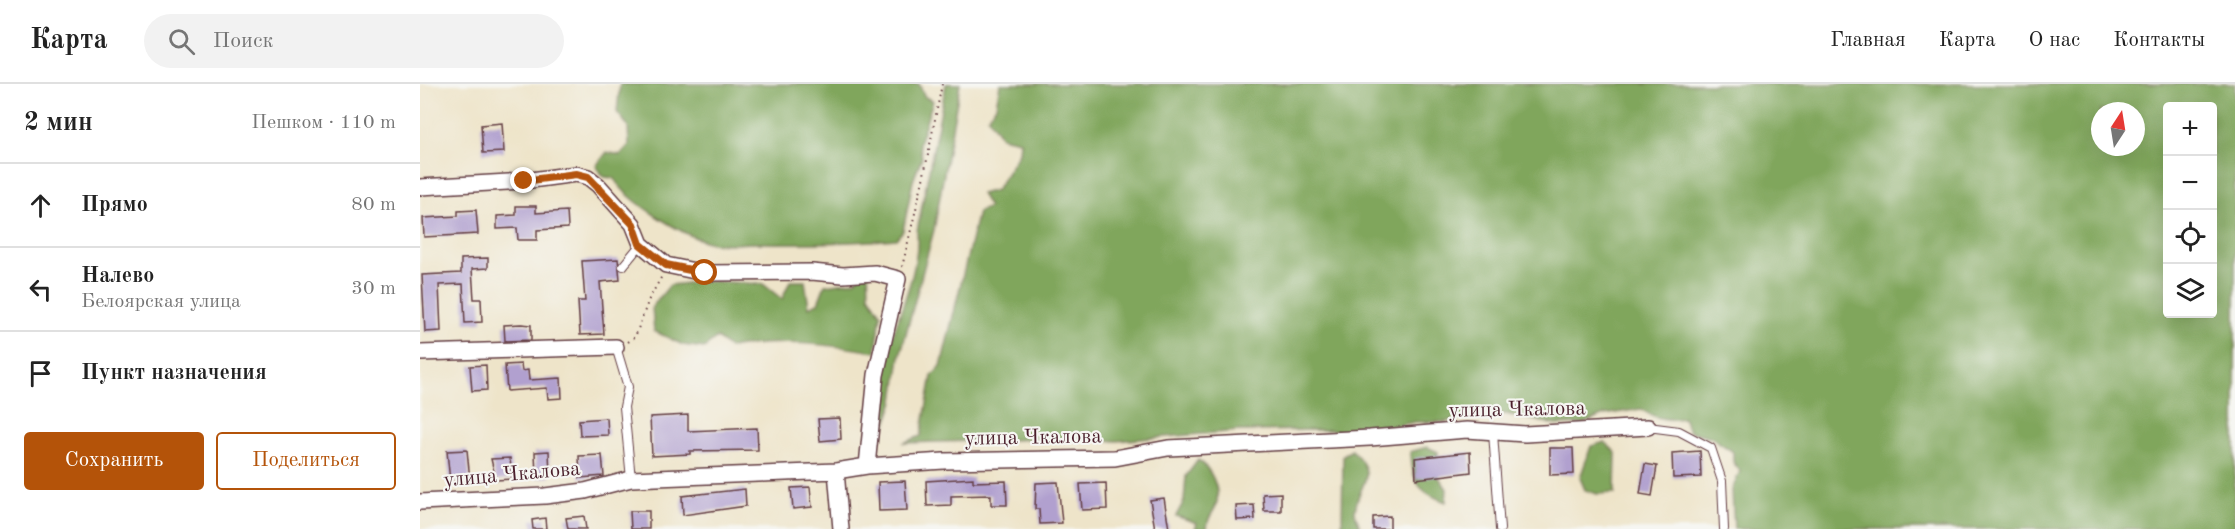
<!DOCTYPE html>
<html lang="ru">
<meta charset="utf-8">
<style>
body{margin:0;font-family:"Old Standard TT",serif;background:#f2f2f2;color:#222}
.controls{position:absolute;right:18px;top:18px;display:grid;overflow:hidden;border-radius:6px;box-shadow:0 6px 24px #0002}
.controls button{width:54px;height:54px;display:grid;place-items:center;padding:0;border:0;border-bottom:2px solid #e0e0e0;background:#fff;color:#222;font:30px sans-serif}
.compass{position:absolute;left:1671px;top:18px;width:54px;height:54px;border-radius:50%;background:#fff;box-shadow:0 6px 24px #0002;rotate:12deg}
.stop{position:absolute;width:18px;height:18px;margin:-14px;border:4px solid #b45309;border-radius:50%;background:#fff}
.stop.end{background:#b45309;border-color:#fff;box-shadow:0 2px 6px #0008}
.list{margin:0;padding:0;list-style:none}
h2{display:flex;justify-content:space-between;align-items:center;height:78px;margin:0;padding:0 24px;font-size:26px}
h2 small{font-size:20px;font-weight:400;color:#767676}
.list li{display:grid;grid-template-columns:39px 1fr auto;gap:18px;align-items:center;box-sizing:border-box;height:84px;padding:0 24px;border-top:2px solid #e0e0e0}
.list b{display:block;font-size:22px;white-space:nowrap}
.list p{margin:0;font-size:20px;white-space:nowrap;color:#767676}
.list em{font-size:20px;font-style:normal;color:#767676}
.actions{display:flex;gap:12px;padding:18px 24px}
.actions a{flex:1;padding:14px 0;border:2px solid #b45309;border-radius:6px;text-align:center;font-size:21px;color:#b45309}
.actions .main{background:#b45309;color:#fff}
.icon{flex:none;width:33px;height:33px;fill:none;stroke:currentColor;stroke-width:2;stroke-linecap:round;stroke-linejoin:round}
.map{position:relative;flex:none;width:1815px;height:445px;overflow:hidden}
header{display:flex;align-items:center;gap:36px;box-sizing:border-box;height:84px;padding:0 30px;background:#fff;border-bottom:2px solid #e0e0e0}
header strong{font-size:28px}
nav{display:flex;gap:33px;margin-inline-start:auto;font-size:21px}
.search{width:420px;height:54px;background:#f2f2f2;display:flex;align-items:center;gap:15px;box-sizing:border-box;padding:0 21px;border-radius:33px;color:#767676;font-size:22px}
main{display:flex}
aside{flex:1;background:#fff}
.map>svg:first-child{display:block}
.forest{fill:#80a65c;stroke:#656244;stroke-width:1.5;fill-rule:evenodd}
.building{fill:#b1a0cf}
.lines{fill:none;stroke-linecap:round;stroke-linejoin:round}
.lane-casing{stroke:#633d43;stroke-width:10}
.street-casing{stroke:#633d43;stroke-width:18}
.path{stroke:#633d43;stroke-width:2;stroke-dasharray:1.5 4.5;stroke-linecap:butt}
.lane{stroke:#fff;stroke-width:8}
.street{stroke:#fff;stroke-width:15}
.route{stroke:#b45309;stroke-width:8}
.labels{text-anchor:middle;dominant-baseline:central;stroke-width:4.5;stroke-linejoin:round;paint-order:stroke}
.street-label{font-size:21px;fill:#4a1f2b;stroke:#f6f6f2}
</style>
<header>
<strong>Карта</strong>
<div class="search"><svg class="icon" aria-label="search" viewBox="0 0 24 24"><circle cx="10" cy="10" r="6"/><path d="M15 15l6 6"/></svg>Поиск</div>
<nav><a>Главная</a><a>Карта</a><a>О нас</a><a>Контакты</a></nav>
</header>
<main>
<aside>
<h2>2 мин<small>Пешком · 110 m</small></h2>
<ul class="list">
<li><svg class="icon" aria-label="ahead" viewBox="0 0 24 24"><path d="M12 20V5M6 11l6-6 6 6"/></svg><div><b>Прямо</b></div><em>80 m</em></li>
<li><svg class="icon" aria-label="left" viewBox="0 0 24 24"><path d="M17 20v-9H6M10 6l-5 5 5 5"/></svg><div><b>Налево</b><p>Белоярская улица</p></div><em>30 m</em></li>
<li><svg class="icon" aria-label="arrive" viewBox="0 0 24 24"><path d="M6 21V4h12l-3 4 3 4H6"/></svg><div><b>Пункт назначения</b></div></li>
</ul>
<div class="actions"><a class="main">Сохранить</a><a>Поделиться</a></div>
</aside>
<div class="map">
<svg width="1815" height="445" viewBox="0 0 1815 445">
<rect width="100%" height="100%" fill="#f6f6f2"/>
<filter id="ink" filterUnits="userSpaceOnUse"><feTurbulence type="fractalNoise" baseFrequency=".0167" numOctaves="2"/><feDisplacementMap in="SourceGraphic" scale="12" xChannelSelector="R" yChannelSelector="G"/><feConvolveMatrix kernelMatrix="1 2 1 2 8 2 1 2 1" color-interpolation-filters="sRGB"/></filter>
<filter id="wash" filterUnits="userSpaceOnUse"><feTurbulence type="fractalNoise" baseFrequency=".008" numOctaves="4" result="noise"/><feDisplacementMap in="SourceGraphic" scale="24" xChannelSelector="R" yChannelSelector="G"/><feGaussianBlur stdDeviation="1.35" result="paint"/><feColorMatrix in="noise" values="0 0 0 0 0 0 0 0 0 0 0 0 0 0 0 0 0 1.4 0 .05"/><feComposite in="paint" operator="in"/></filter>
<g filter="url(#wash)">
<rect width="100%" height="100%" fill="#eee4c9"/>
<path class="forest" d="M200 0H499L505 13 513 17 499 59 502 73 493 97 483 147 476 155C430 159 385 160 338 159 323 159 307 161 292 159 267 154 206 117 194 94L184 93 176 82 187 68 200 71 209 61 208 42 197 28Z
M526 0H540L514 146 480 272 474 317 465 343 457 348 455 342C464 327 462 314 464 297 466 285 467 272 470 261 480 225 500 185 497 147Z
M580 0H1815V445H1314L1312 406 1320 387 1313 378V368L1291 353 1269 347 1263 334C1247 337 1234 335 1221 325L1184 331 1163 340 1136 341 1086 330 1060 329 1026 338H995L934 350 911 346 819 347 696 357 657 354 483 359 501 352 512 292 521 282 558 128 569 123 561 110 576 106 599 69 600 57 581 53 568 33 576 22ZM1748 22H1792V230H1748ZM1680 27H1716V63H1680Z
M448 184 449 211 461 230 456 268C404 260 362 255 309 264L297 254 284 264 263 261 234 247 232 223 250 201 288 197 343 200 362 215 370 197H385L389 223 398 219 405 201 435 197Z
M1185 358 1196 369 1195 409 1177 410 1165 406 1160 394 1171 362Z
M1007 363 1018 368 1015 388 1027 405 1026 418C996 407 994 398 990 368Z
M932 366C960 395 939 395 935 427 935 433 940 439 940 445H922L923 371Z
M778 376C791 384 799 403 797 418 795 429 787 431 787 445H775L777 439 756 432 764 417 766 392Z"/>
<g id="blocks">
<path class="building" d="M82 39 84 68 63 69 61 41Z
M96 122H116V129L147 127 148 144 117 146V156H98L97 144 77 145V132L96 131Z
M56 126 58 150 4 153 3 134 38 132V127Z
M68 174V184L52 185 54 215H61L62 238 45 239 43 200 19 201 21 247 5 248 2 191 41 189V175Z
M198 175 200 196 180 198 184 250 160 251 158 217H165L162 177Z
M101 240 111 241V256L85 257 84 241Z
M101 280 102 287 108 286 109 296 141 294 142 314 128 315 127 304 87 307 85 281Z
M66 281 67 306 52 307 50 282Z
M268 331V347L337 344 338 366 270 367V370L232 372 230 333Z
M187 334 188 351 160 352 159 336Z
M420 334 421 355 400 357 398 335Z
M1130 364H1153L1154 390 1130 391Z
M47 366 50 396 30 398 27 367Z
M129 367 130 393 116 394 115 368Z
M1280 367 1281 393 1253 394 1252 369Z
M1050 368 1051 388 996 395 995 374Z
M182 371 184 392 160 394 159 372Z
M90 374 92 395 76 396 71 375Z
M1225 380 1237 382 1232 412 1220 410Z
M553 394V398L586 397 587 421H571V411L531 412V421L507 422 506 397Z
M485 397 487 426 459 427 458 398Z
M638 398 642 439 620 440 619 425H615L616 399Z
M686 399 687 425 662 426 660 400Z
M390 403 392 423 373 425 371 404Z
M325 405 326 422 263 431 262 412Z
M861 409V427H844L843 410Z
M744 414 749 445H735L730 416Z
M834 421 835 435 817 436 816 422Z
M210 427H229V445H211Z
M164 432 166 445H148L146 434Z
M970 432V445H953V433Z
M125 434 126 445H113L112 436Z"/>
</g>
</g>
<g filter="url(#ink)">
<use href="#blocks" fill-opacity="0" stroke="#633d43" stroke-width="1.5"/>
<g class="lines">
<defs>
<path id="lane" d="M203 182 221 160
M196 263 208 303 204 323 211 395
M1228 343 1259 347 1291 364 1302 397 1304 445
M1073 349 1080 445"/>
<path id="street" d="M0 103 104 97 156 90 168 93 178 101 213 140 221 160 246 181 284 189 392 188 423 191 455 189 478 195 456 291 447 382
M0 269 196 263
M416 387 421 445
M0 418 125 412 165 407 211 395 416 387 447 382 524 377 695 374 748 364 950 354 1047 346 1105 350 1228 343"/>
</defs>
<use href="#lane" class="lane-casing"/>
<use href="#street" class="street-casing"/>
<path class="path" d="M482 183 503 96 522 0
M208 258 215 253 229 215 242 192"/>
<use href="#lane" class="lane"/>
<use href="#street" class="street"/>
</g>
</g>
<g class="lines" filter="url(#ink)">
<path class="route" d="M104 97 156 90 168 93 213 140 220 160 246 181 285 189"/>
</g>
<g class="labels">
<g class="street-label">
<text transform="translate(1097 326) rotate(-1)">улица Чкалова</text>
<text transform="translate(613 354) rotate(-1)">улица Чкалова</text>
<text transform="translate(92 391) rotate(-5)">улица Чкалова</text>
</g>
</g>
</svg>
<div class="controls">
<button>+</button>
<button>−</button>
<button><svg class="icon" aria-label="locate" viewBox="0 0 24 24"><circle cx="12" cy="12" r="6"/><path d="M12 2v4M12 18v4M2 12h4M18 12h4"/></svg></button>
<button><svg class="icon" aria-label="layers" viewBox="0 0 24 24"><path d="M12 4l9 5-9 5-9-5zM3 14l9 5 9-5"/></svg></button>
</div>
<svg class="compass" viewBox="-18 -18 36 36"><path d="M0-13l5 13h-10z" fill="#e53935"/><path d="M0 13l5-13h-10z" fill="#767676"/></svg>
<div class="stop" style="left:285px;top:189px"></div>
<div class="stop end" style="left:104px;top:97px"></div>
</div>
</main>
